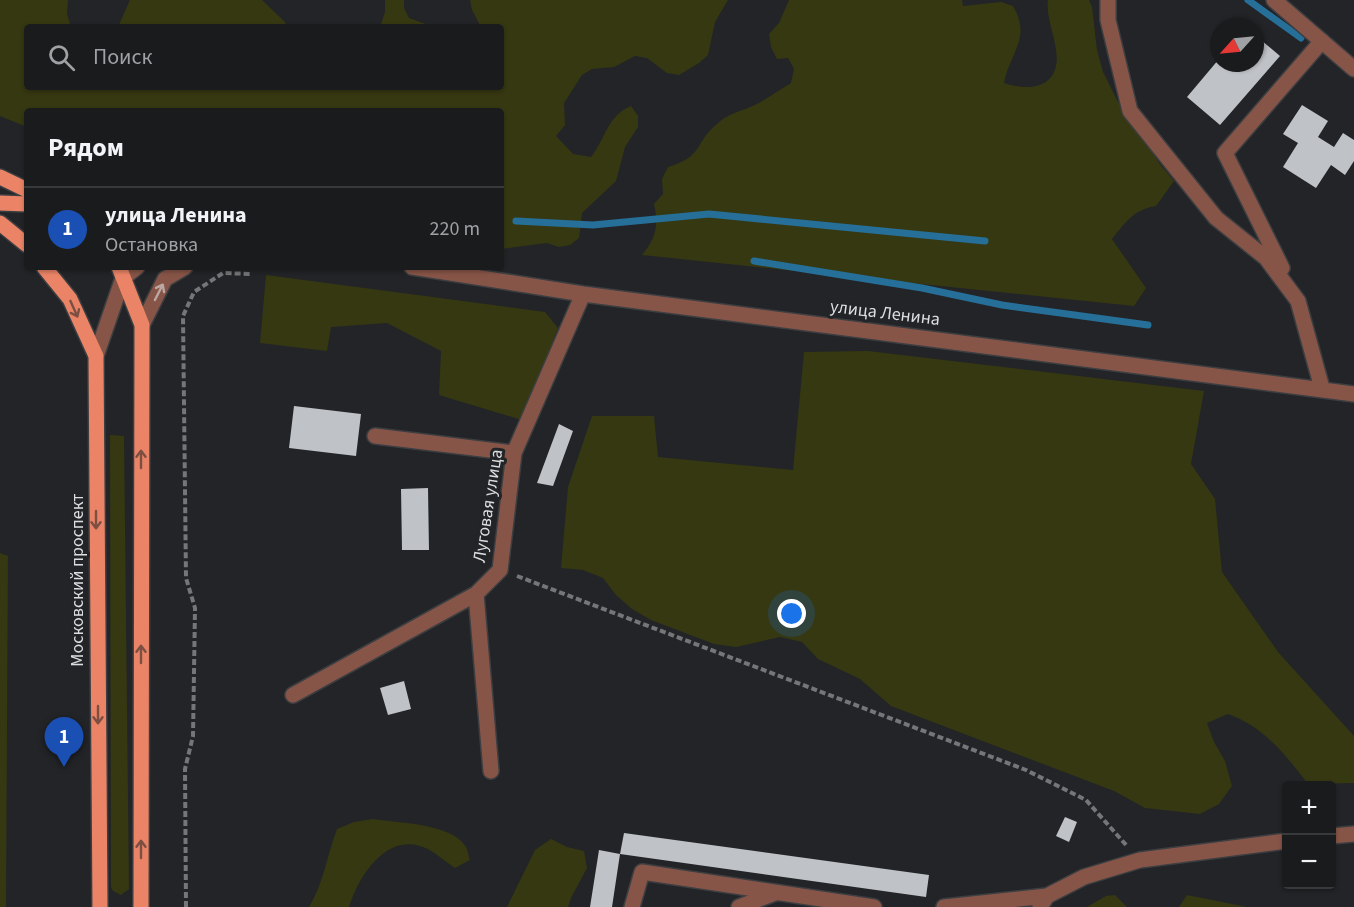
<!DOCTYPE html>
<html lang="ru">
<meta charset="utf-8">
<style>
body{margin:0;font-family:"Source Sans 3",sans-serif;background:#27282a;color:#f1f3f6}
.controls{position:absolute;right:18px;bottom:18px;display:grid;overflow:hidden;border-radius:6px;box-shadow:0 2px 4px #0004}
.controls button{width:54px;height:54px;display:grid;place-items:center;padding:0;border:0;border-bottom:2px solid #38393b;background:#1a1b1d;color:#f1f3f6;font:30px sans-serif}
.compass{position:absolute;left:1210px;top:18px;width:54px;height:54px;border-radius:50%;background:#1a1b1d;box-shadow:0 2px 4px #0004;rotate:243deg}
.you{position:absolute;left:792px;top:614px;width:21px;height:21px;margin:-15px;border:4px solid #fff;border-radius:50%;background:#1a73e8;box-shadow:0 0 0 9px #1a73e833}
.badge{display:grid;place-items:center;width:39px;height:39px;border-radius:50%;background:#3cd4a4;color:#fff;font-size:20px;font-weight:700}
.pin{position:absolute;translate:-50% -50px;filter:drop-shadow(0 2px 3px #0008)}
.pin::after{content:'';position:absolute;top:32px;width:21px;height:18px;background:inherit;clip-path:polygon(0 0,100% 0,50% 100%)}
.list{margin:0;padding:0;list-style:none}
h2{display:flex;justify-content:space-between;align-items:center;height:78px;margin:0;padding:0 24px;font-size:26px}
h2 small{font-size:20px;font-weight:400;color:#9fa1a4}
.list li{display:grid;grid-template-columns:39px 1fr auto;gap:18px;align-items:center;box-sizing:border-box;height:84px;padding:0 24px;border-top:2px solid #38393b}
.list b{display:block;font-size:22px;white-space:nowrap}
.list p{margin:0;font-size:20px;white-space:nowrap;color:#9fa1a4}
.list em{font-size:20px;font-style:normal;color:#9fa1a4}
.icon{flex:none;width:33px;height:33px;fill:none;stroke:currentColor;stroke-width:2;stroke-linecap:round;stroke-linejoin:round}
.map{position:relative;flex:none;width:1354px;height:907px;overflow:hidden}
.search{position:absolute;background:#1a1b1d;box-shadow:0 2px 4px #0004;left:24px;top:24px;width:480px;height:66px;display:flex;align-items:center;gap:15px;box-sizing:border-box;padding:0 21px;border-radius:6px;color:#9fa1a4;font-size:22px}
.panel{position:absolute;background:#1a1b1d;box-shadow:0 2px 4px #0004;left:24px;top:108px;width:480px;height:162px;border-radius:6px}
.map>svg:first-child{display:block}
.green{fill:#363812}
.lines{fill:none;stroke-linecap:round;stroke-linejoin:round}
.stream{stroke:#266f99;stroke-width:7}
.building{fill:#bfc2c6}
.minor-casing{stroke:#3c3e41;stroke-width:18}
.major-casing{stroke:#3c3e41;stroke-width:18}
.path{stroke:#747678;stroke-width:4;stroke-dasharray:6 3;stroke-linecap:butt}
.minor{stroke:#875547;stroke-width:15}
.major{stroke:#eb8466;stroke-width:15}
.oneway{stroke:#bba7a3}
.oneway2{stroke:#7c4f43}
.labels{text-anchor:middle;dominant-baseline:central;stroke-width:6;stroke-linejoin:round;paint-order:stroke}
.street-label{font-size:18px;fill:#dddee0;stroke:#222427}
</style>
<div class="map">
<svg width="1354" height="907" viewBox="0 0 1354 907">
<rect width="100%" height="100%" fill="#222427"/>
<path class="green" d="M0 0H68L67 14 71 27H27V87H501V27H481L472 10 470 0H728L715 22 708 55 699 63 679 75 667 73 647 58 635 56 614 67 592 69 582 75 564 103 565 125 556 136 573 154 591 157C606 138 607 116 631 106L638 116V127L625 147 616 181 582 213 579 238 570 245 559 247 547 243 501 249V111H27V127L0 116Z
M130 0H262L285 22 286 27H118Z
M385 0H404V8L409 18 434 27H380L385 12Z
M789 0H962L963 6 1001 2 1013 6C1032 38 1010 52 1004 83 1017 87 1033 90 1046 82 1071 63 1044 25 1048 0H1089L1092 7 1097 50 1103 72 1119 104 1140 132 1159 163 1174 181 1156 206C1133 210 1126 222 1112 239L1146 288 1134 306 642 255C656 238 659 225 654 204L663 194 662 179 668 167C705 156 694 142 718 123 729 113 742 111 755 105 767 99 779 90 791 83L794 69 788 58 777 59 771 47 769 34 779 23Z
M266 275 545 312 558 328 522 420 439 395 441 351 387 323 331 327 327 351 260 343Z
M868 351 1204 391 1191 464 1215 499 1222 572 1278 652 1354 736V783L1308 784C1285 754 1264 727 1228 714L1207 723 1214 742 1225 761 1232 786 1219 804 1200 814 1145 808 1114 791 891 706 860 679 818 659 802 642 780 637 736 647 714 644 651 620 632 609 616 595 603 578 583 570 561 568 568 487 592 416H654L658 457 793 470 804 352Z
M110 435 124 436 129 889 121 895 113 891 111 887Z
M0 553 8 556 6 907H0Z
M373 819C397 823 452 823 466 847 468 850 468 856 470 860L455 868C446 862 437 854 428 849 388 829 359 875 349 907H309C324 882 327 855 337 829L354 822Z
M551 839 567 847 584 851 587 868 571 898 568 907H507L535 850Z
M1115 895 1127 907H1087L1106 896Z
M1187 895 1242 906 1246 907H1179Z"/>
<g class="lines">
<path class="stream" d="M1248 0 1301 38
M516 221 593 225 709 214 985 241
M754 261 922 288 1002 305 1148 325"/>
</g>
<path class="building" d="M1255 35 1280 56 1220 125 1187 97 1219 59V63H1255Z
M1302 105 1328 121 1318 137 1334 147 1343 133 1354 140V161L1345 175 1331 165 1316 188 1283 167 1298 143 1283 134Z
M294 406 361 414 356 456 289 448Z
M559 424 573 431 553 486 537 483Z
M428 488 429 550H402L401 489Z
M404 681 411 709 388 715 380 688Z
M1065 817 1077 822 1069 842 1056 836Z
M624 833 929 875 926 897 620 854Z
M599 850 620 854 612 907H590Z"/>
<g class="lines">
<defs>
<path id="minor" d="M1108 0V20L1130 111 1216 218 1266 258 1298 301 1322 388
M1274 0 1354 69
M412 267 583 294 1354 394
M1282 268 1225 153 1322 41
M142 325 165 279 185 267
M96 356 123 278 137 267
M375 436 514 453
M476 594 491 771
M293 695 476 594 500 570 514 453 583 294
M1332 836 1354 834
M632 907 642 872 874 907
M739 907 775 893
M944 907 1047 896
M1040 907 1047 896 1084 877 1140 860 1286 841"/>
<path id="major" d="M0 177 27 190
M0 203 27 204
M0 223 27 245
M44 267 70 299 96 356 100 907
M119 267 142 325 141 907"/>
</defs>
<use href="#minor" class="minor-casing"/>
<use href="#major" class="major-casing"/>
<path class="path" d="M517 576 1026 770 1086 800 1127 846
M186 907 185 769 193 736 195 608 186 578 183 316 194 292 223 273 252 274"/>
<use href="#minor" class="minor"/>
<use href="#major" class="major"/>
</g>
<defs><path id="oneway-shaft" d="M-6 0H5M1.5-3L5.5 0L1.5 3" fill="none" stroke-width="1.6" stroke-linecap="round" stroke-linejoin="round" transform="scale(1.5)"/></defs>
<use class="oneway" href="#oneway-shaft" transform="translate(159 292) rotate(-63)"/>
<g class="oneway2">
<use href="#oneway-shaft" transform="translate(74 309) rotate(66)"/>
<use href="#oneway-shaft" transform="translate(141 459) rotate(-90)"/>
<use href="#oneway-shaft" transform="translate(96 520) rotate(90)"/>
<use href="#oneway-shaft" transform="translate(141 654) rotate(-90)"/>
<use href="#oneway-shaft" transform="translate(98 715) rotate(90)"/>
<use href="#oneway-shaft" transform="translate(141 849) rotate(-90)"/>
</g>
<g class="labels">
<g class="street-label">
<text transform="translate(885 313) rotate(7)">улица Ленина</text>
<text transform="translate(488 506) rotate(-81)">Луговая улица</text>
<text transform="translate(77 580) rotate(-90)">Московский проспект</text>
</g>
</g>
</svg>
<div class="controls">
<button>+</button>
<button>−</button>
</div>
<svg class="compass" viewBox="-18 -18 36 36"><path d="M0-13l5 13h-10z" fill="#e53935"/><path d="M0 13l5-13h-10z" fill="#9fa1a4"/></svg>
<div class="you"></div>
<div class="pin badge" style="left:64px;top:767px;background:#1a4fb4">1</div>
<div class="search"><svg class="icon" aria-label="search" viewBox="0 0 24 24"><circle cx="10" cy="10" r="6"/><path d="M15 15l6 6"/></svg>Поиск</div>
<section class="panel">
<h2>Рядом<small></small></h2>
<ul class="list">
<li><span class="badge" style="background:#1a4fb4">1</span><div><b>улица Ленина</b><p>Остановка</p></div><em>220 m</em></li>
</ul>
</section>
</div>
